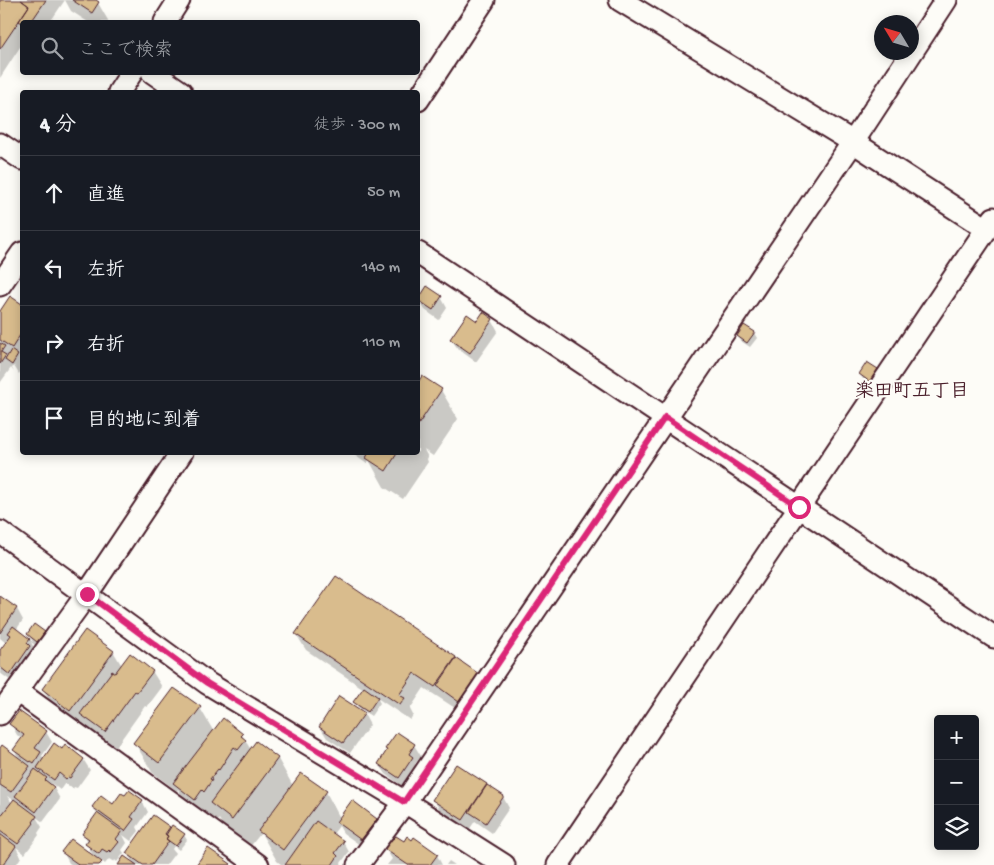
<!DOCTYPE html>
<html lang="ja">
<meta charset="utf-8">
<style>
body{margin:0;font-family:"Gochi Hand","Klee One",sans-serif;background:#20242c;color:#f1f3f6}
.controls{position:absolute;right:15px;bottom:15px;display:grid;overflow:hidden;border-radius:5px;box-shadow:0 2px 12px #0003}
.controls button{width:45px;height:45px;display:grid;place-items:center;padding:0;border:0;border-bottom:1px solid #363941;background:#171b24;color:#f1f3f6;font:25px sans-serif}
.compass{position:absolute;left:874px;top:15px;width:45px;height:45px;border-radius:50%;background:#171b24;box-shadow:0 2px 12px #0003;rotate:308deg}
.stop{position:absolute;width:15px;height:15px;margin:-11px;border:4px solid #db2777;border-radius:50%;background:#fff}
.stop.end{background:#db2777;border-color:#fff;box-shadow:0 1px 5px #0008}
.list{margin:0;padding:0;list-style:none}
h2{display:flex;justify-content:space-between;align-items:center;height:65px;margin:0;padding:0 20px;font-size:21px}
h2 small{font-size:16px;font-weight:400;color:#9ea1a6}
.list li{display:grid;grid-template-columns:32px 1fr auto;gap:15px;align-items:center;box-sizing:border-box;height:75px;padding:0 20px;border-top:1px solid #363941}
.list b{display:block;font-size:19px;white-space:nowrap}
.list em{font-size:16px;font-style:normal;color:#9ea1a6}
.icon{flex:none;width:28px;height:28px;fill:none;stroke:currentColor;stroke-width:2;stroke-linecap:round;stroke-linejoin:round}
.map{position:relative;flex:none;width:994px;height:865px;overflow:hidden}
.search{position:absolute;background:#171b24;box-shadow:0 2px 12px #0003;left:20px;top:20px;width:400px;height:55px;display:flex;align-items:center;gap:12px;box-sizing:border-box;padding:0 18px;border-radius:5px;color:#9ea1a6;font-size:19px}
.panel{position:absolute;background:#171b24;box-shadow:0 2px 12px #0003;left:20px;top:90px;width:400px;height:365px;border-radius:5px}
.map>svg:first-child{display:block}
.shadow{fill:#0003;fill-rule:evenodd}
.building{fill:#d9bc8d;stroke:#4a1f2b}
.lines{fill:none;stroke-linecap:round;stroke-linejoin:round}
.minor-casing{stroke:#4a1f2b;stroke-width:25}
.minor{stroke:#fdfcf7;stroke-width:21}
.route{stroke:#db2777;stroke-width:6}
.labels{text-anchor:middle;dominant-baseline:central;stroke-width:4.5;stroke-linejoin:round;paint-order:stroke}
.neighbourhood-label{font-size:19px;font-weight:bold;fill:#4a1f2b;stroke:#fdfcf7}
</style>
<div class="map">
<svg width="994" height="865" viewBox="0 0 994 865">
<rect width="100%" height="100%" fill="#fdfcf7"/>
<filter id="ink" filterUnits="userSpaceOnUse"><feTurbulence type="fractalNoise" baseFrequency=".02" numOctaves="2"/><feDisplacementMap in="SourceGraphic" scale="10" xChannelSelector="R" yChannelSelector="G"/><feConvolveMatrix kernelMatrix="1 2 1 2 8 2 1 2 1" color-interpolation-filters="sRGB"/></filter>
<g filter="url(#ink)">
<path class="shadow" d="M0 0H95L98 3 109 22H88L71 11 65 0 50 22H22V44L0 78Z
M441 297 447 308 439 320 425 310 419 300Z
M10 298 22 306V372L21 371 19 374 14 366 12 368 14 372 11 368 0 383V313Z
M492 320 498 331 476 362 458 349 451 339 477 322Z
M754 333 757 338 750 347 741 341 738 336Z
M867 363 878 370 880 375 873 386 863 379 860 374Z
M422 378 441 390 458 419 433 456 424 450 428 457 427 459 428 462 403 499 384 487 369 460 367 464 350 452H418V384Z
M0 597 17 609 23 620 16 630 33 642 28 634 44 633 50 644 44 652 31 642 35 650 17 685 0 673V652L6 643 0 638Z
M296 634 455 657 478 675 487 691 469 717 424 688 410 709 413 715 410 720 377 698 380 703 371 716 358 707 355 702 364 689 306 650Z
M113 651 122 666 152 671 162 687 147 707 145 706 115 748 93 732 87 739 60 719 43 689Z
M200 708 214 732 242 735 251 750 256 743 278 759 293 786 326 792 340 818 376 820 382 830 367 850 343 833 339 826 333 834 343 841 349 852 341 863 342 865H282L277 861 261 833 249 848 228 833 219 819 212 828 191 813 178 789 177 791 152 772 135 743Z
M364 714 370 725 350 753 327 738 320 727Z
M11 724 46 732 52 742 42 756 44 760 62 750 83 759 90 770 77 788 74 787 73 789 65 783 60 790 51 783 60 799 43 822 36 817 42 827 38 833 39 835 25 854 16 847 21 857 16 865H0V750L20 760 14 750 22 739 17 735ZM7 796 14 800 12 803Z
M397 733 414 745 421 756 415 764 418 769 405 788 386 774 379 764Z
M486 785 503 797 509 808 492 833 475 821 469 830 440 810 434 800Z
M142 801 148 812 137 827 139 831 131 841 123 835 127 843 122 850 124 853 117 862 115 860 114 862 109 859 105 864 98 858 102 865H72L69 863 63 852 95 859 87 844 88 842 84 834 98 815 94 808Z
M169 828 170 830 184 835 187 840 179 850 174 846 172 849 175 853 166 865H120L134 864 127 853Z
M404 843 437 855 442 865H387L392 859 385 848Z
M449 861 455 865H446Z"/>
<path class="building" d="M0 0H21L29 6 0 49Z
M21 0H46L31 22 22 23 19 21 29 6Z
M72 0H96L99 2 92 13Z
M427 286 442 296 433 310 418 300Z
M10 296 22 304V332L12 348 0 340V311Z
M483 312 493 319 470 353 450 339 467 314 477 321Z
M744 325 755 332 747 343 737 336Z
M0 343 5 346 1 352 6 355 0 364Z
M11 350 18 355 12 365 5 360Z
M867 362 878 369 870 382 859 374Z
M422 376 442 389 418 425V382Z
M369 452H398L386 471 366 458Z
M336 576 456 657 435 687 414 673 399 695 405 698 400 705 295 634Z
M0 596 17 608 0 633Z
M34 624 45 632 37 642 27 634Z
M13 626 30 639 27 643 30 646 10 675 0 667V650L11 635 8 633Z
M85 630 114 651 70 711 42 689Z
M130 653 153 671 137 692 135 691 105 732 80 714 112 671 115 673Z
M456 658 479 674 459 702 437 686Z
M364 687 378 697 368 712 353 702Z
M174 688 201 707 159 763 133 743Z
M339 696 365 713 343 743 319 727Z
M19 711 47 731 35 748 41 752 34 763 31 761 30 762 13 750 24 735 9 724Z
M223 718 243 734 241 736 246 740 238 750 234 747 219 770 218 769 210 779 212 780 204 792 202 790 195 800 173 783Z
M397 732 415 744 409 754 413 757 399 778 378 764 387 750 385 749Z
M256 741 278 758 232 820 210 803Z
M54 743 62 749 65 744 84 759 70 778 68 777 66 779 59 773 54 780 37 768Z
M2 745 30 766 11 792 0 785V748Z
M456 764 487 784 463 820 432 800Z
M35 769 47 778 45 780 54 787 36 812 15 796Z
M301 773 327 791 283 850 258 831Z
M487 785 504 796 486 823 469 812Z
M129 790 143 800 131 817 134 819 125 831 92 807 101 795 113 804 121 793 125 795Z
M14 799 37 816 33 822 34 823 18 844 0 831V817Z
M352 800 377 819 361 840 336 822Z
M97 813 122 831 116 839 119 842 111 852 109 850 107 852 102 849 99 854 85 844 89 839 82 834Z
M153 815 170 827 165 834 168 836 166 839 169 841 152 865H143L126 853Z
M316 821 344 841 335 853 338 856 332 865H285Z
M172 825 185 834 176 846 166 839 168 836 166 835Z
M0 834 16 846 3 865H0Z
M396 836 404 841 407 836 412 840 414 837 438 854 430 865H408L383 848 390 837 393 839Z
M71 839 102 862 99 865H77L78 864 61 852Z
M208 848 231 864 230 865H196Z
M124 856 137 865H118Z"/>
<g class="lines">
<defs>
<path id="minor" d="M620 0 853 142 987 229
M165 22 179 0
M152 72 181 92
M119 92 132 72
M418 100 484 0
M0 144 22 159
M418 253 994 637
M0 285 22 253
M0 532 207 683 405 802 504 865
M17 691 258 865
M0 714 87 594 182 452
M358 865 405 802 853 142 946 0
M558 865 994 218"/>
</defs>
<use href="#minor" class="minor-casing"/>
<use href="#minor" class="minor"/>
</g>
</g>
<g class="lines" filter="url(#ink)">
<path class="route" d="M87 594 207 683 404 802 665 417 799 507"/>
</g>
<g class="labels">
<g class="neighbourhood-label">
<text x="912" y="392">楽田町五丁目</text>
</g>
</g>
</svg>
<div class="controls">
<button>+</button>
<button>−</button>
<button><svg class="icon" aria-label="layers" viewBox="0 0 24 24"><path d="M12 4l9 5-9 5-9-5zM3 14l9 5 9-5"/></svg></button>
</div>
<svg class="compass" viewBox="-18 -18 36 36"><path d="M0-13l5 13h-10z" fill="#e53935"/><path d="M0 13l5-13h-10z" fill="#9ea1a6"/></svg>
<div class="stop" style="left:799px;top:507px"></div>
<div class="stop end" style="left:87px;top:594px"></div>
<div class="search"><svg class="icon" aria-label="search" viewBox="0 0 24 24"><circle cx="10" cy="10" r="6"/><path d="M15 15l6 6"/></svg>ここで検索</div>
<section class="panel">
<h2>4 分<small>徒歩 · 300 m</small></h2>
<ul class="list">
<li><svg class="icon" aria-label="ahead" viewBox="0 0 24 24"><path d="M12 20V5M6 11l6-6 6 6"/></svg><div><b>直進</b></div><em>50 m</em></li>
<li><svg class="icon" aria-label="left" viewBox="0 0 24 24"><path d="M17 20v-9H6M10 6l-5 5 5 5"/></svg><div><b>左折</b></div><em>140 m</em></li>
<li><svg class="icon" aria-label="right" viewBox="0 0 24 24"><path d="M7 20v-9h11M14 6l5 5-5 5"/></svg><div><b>右折</b></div><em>110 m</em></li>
<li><svg class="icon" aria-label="arrive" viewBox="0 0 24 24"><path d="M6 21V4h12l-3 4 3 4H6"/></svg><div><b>目的地に到着</b></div></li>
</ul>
</section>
</div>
